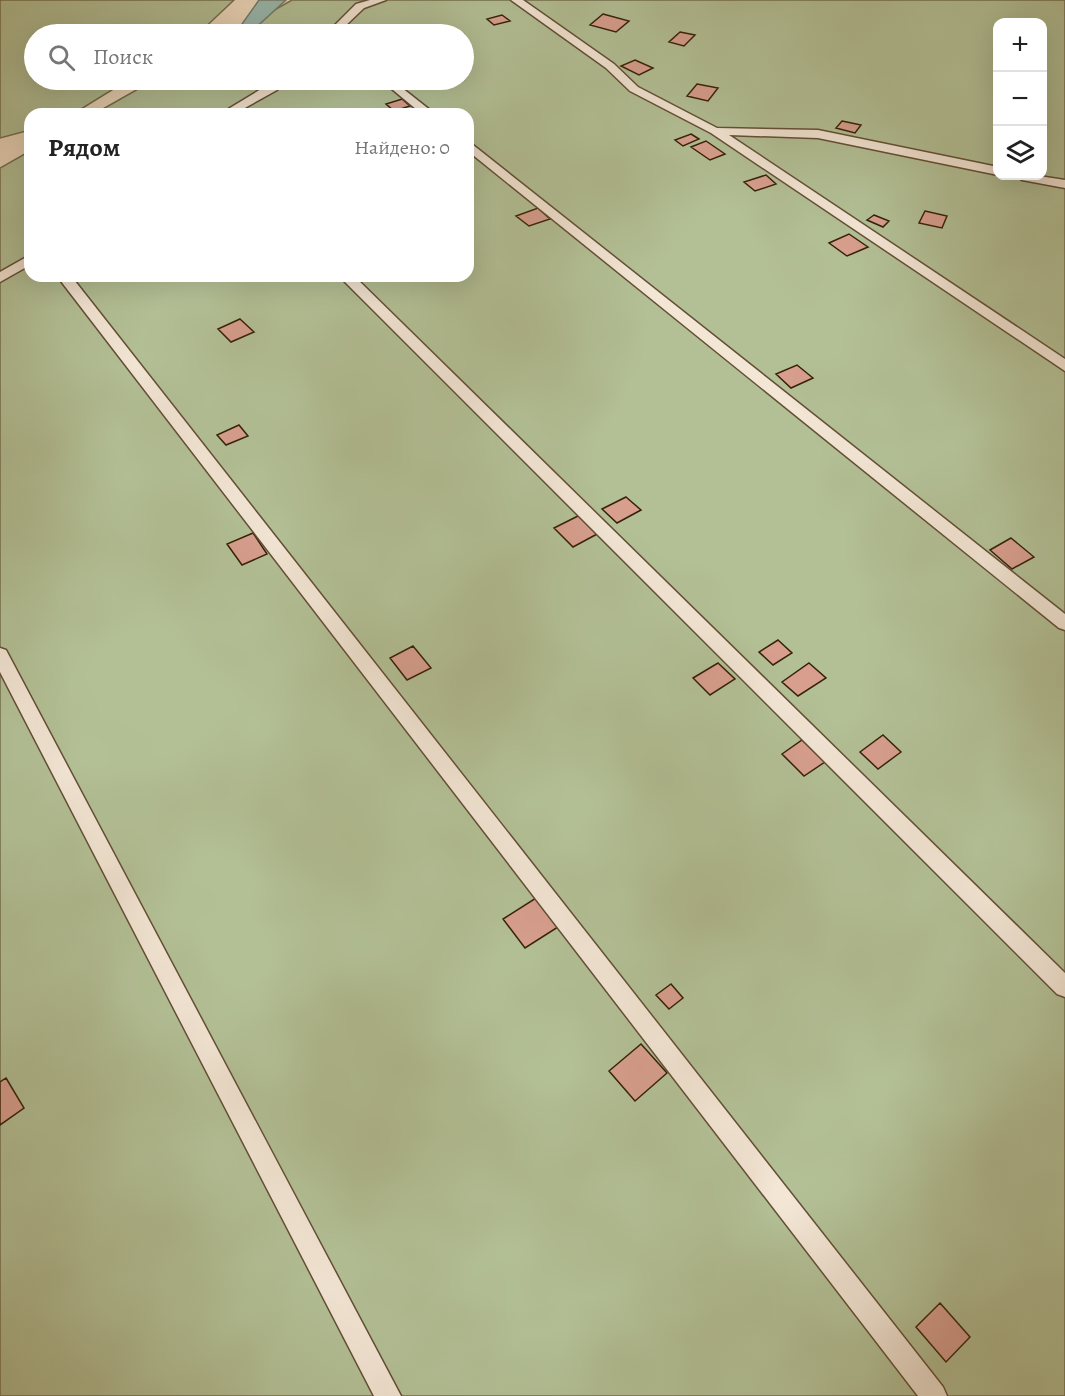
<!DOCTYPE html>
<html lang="ru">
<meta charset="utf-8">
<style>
body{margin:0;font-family:Alegreya,serif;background:#f6f6f6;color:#222}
.controls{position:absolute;right:18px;top:18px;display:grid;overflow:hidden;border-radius:12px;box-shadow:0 6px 24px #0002}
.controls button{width:54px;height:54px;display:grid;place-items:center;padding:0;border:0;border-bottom:2px solid #e0e0e0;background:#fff;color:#222;font:30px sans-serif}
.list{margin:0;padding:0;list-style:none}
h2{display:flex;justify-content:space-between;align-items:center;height:78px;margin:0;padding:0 24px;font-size:26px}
h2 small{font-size:20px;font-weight:400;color:#767676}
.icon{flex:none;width:33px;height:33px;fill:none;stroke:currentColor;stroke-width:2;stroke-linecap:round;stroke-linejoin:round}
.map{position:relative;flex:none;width:1065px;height:1396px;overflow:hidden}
.search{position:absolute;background:#fff;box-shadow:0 6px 24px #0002;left:24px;top:24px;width:450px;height:66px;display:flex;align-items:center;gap:15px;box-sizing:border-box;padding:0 21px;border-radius:33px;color:#767676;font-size:22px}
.panel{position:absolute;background:#fff;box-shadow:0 6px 24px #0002;left:24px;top:108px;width:450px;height:174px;border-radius:18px}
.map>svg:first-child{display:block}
.green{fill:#b3c096;stroke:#747050;stroke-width:1.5;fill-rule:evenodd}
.water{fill:#99bab0;stroke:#717d6d;stroke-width:1.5}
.building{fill:#d89f8f;stroke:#352109;stroke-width:1.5}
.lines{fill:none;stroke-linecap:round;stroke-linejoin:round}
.lane-casing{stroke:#634f36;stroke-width:3}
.lane{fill:#f3e6d5;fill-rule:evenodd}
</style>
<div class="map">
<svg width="1065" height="1396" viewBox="0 0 1065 1396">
<rect width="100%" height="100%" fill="#edd9be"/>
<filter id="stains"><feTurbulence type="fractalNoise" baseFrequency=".00333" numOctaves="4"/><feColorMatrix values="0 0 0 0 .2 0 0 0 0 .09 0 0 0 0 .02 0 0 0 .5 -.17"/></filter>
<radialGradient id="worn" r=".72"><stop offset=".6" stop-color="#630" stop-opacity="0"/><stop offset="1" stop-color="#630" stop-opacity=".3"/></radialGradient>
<path class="green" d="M0 0H234L198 34H34V80H128L73 114H30V130L0 138Z
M292 0H1065V1396H0V168L30 151V276H468V114H94L154 80H464V34H232ZM998 22H1042V176H998Z"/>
<path class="water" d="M259 0H286L250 33 235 34Z"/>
<path class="building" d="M603 14 629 21 616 32 590 25Z
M502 15 510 21 494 25 487 19Z
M680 32 695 35 684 46 669 42Z
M635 60 653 68 639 75 621 66Z
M697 84 718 88 708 101 687 96Z
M402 99 410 106 394 111 386 104Z
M842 121 861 125 855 133 836 128Z
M691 134 699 139 683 146 675 140Z
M706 141 725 154 710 160 691 147Z
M766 175 776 184 755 191 744 182Z
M538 208 550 219 529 226 516 216Z
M925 211 947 216 942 228 919 223Z
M874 215 889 221 883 227 867 220Z
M849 234 868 247 847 256 829 243Z
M240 319 254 332 231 342 218 329Z
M797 365 813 378 791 388 776 374Z
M239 425 248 436 226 445 217 435Z
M626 497 641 510 617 523 602 509Z
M580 515 599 533 573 547 554 528Z
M253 533 267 554 242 565 227 544Z
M1011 538 1034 557 1012 569 990 550Z
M778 640 792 653 773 665 759 652Z
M413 646 431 668 407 680 390 658Z
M718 663 735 679 710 695 693 678Z
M809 663 826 678 798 696 782 682Z
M883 735 901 752 878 769 860 752Z
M802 740 825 762 804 776 782 754Z
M536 898 558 927 525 948 503 919Z
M671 984 683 998 669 1009 656 995Z
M641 1044 667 1073 635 1101 609 1071Z
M6 1078 24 1108 0 1125V1082Z
M940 1303 970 1337 946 1362 916 1327Z"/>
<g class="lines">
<defs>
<path id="lane" d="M370 0H386L364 8 342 29 344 34H334L333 27 356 4Z
M511 0H523L614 64 638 87 717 128 818 130 998 167V175L818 138 729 135 1065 359V371L711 133 630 91 606 68Z
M276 80H288L277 90 234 114H220Z
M381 80H392L435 114H422Z
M468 141 1065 614V630L1059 628 468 151Z
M1016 176H1039L1065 180V188L1022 180Z
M30 255V265L0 282V272Z
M57 276H71L943 1387 947 1396H918Z
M339 276H354L1065 973V997L1057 994Z
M0 648 6 650 401 1396H374L0 672Z"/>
</defs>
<use href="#lane" class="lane-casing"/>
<use href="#lane" class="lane"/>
</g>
<rect width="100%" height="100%" filter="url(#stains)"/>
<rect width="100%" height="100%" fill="url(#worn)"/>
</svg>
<div class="controls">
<button>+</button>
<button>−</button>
<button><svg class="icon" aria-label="layers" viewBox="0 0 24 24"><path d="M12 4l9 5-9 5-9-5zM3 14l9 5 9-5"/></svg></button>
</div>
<div class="search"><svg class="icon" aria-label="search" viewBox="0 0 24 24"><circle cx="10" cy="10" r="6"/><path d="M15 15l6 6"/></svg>Поиск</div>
<section class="panel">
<h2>Рядом<small>Найдено: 0</small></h2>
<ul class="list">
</ul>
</section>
</div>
